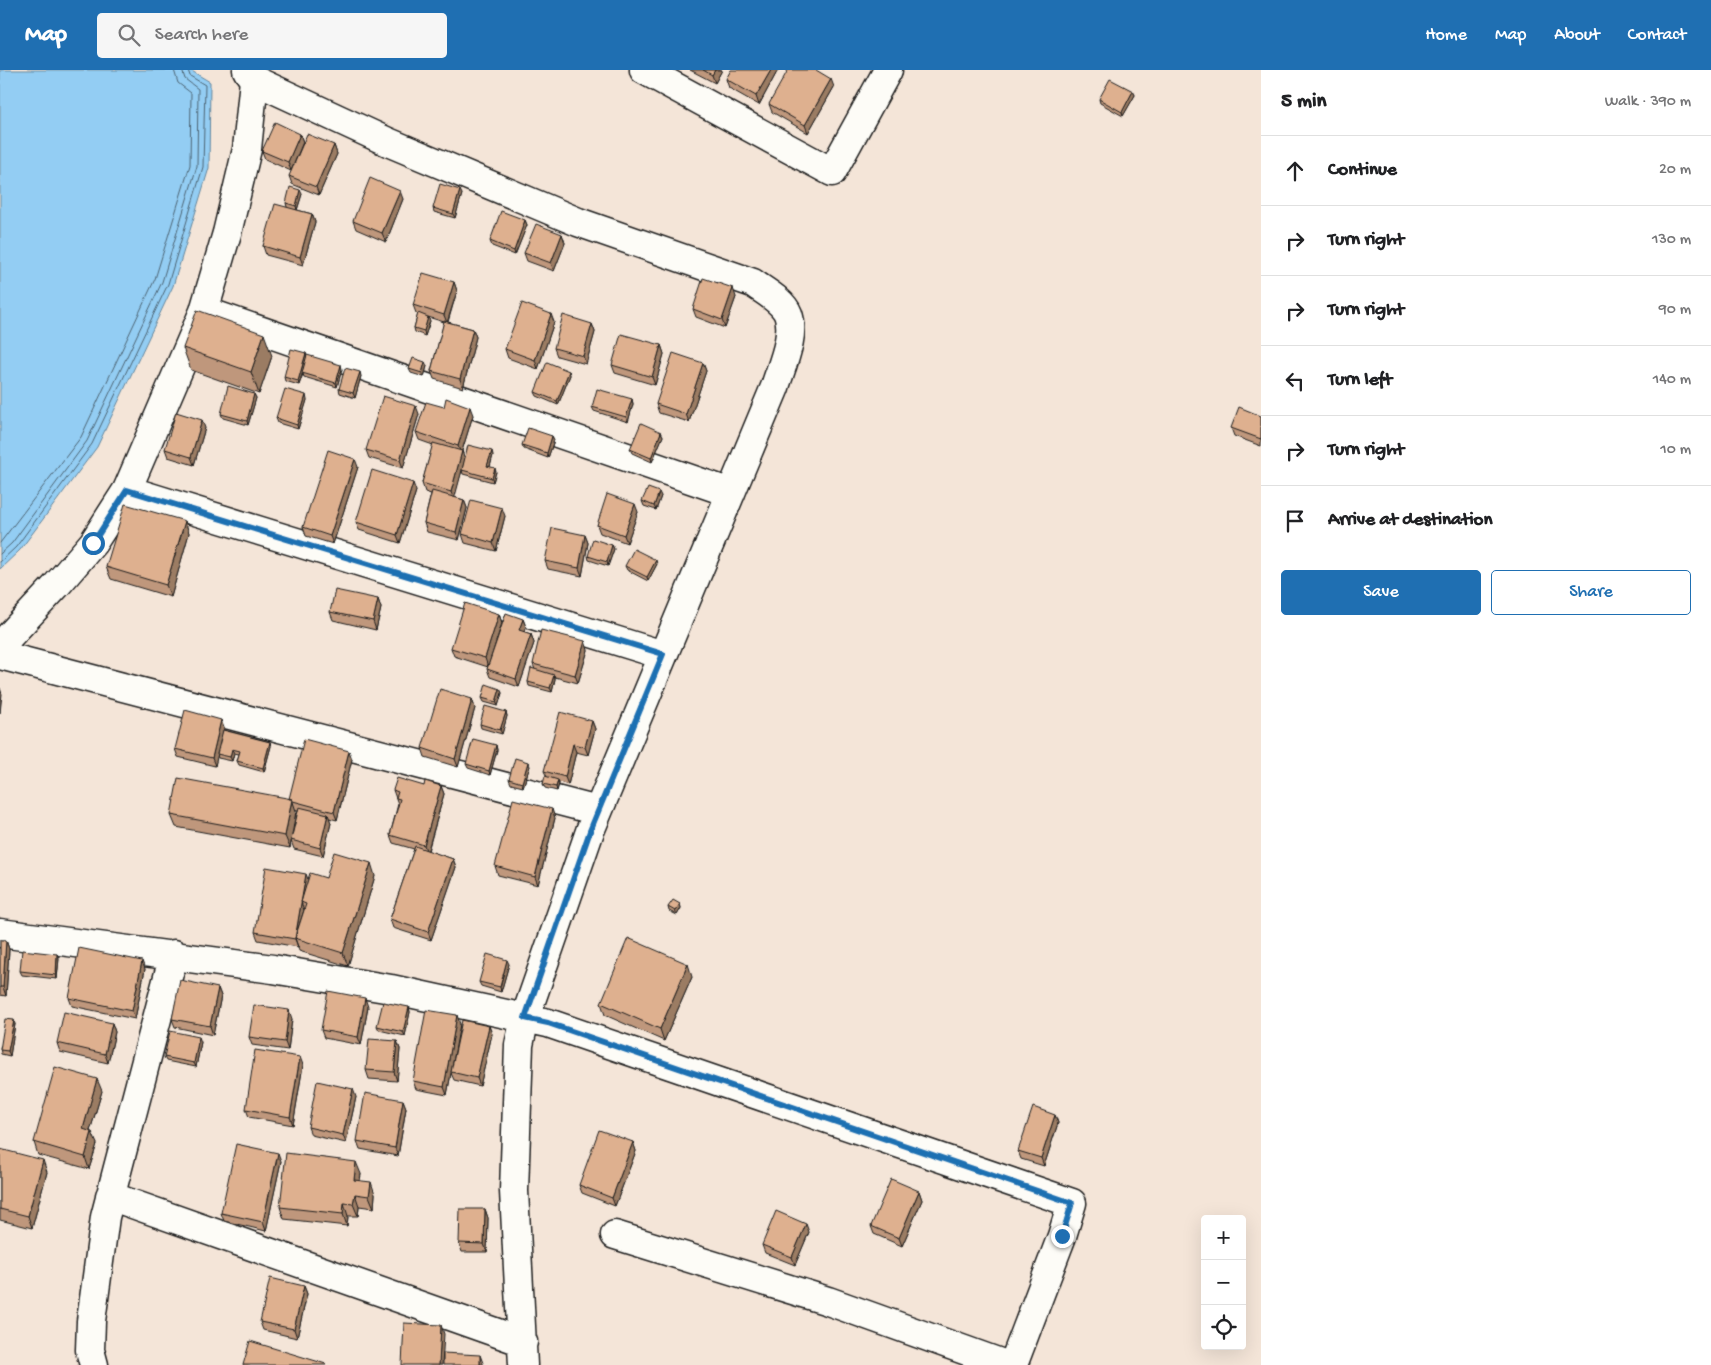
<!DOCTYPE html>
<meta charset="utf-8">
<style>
body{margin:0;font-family:"Gochi Hand",sans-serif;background:#f6f6f6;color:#202124}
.controls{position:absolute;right:15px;bottom:15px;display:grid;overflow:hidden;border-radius:5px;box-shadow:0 5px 20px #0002}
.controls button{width:45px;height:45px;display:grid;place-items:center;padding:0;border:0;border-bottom:1px solid #e0e0e0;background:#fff;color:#202124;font:25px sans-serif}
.stop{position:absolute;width:15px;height:15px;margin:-11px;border:4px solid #1f6fb2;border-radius:50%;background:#fff}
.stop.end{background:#1f6fb2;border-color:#fff;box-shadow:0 1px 5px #0008}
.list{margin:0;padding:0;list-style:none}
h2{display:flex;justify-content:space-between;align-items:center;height:65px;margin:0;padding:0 20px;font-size:21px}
h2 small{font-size:16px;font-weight:400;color:#757577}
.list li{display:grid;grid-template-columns:32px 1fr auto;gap:15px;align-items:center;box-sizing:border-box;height:70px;padding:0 20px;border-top:1px solid #e0e0e0}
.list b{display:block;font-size:19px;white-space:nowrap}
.list em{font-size:16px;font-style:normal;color:#757577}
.actions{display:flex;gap:10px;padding:15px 20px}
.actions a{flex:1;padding:11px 0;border:1px solid #1f6fb2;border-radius:5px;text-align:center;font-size:18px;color:#1f6fb2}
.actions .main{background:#1f6fb2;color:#fff}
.icon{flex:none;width:28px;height:28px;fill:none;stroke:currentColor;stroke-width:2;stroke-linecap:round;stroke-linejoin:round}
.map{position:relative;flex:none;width:1261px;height:1295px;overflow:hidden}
header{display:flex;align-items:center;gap:30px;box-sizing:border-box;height:70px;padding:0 25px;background:#1f6fb2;color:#fff}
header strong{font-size:24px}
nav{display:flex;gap:28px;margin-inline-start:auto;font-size:18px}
.search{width:350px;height:45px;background:#f6f6f6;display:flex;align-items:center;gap:12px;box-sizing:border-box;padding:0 18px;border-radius:5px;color:#757577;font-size:19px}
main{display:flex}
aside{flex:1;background:#fff}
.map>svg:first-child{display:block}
.water{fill:#93cdf3;stroke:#63869d}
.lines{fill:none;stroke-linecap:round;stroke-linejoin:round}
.shore{stroke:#4c6372;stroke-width:1}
.minor-casing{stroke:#1c1c1c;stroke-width:31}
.minor{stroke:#fdfcf7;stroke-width:28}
.wall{fill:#bf977b;stroke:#1c1c1c;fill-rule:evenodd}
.shaded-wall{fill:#9b7b64;stroke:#1c1c1c}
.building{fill:#deb08f;stroke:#1c1c1c}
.route{stroke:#1f6fb2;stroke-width:6}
</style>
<header>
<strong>Map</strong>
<div class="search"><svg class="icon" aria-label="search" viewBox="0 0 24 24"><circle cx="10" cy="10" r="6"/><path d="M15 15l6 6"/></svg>Search here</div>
<nav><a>Home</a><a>Map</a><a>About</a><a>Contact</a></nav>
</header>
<main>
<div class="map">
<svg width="1261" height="1295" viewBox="0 0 1261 1295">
<rect width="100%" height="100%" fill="#f4e5d8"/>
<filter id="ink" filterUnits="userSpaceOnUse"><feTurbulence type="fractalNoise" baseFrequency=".02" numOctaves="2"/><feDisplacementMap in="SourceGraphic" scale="10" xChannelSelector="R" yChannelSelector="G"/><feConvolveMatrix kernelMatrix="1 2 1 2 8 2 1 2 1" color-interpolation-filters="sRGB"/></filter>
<g filter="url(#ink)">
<path class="water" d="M0 0H190L210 12 209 98 173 216 97 377 20 480 0 499Z"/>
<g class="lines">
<path class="shore" d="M0 473 81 367 155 209 190 95 191 23 178 13 174 0
M0 484 12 473 87 371 162 212 197 96 198 19 185 9 182 0
M0 492 16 477 92 374 168 214 203 97 205 15 190 6 188 0"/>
<defs>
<path id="minor" d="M247 0 254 10 388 72 578 152 753 213C764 221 783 231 788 244 796 265 781 297 775 317L590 761 525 948 519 975 514 1121 523 1295
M644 0 832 102 888 0
M204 241 731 423
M127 420 663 585
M0 576 56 516 93 473 127 420 204 241 227 163 247 79 254 10
M0 585 598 741
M0 863 273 899 391 919 548 953 1072 1133 1062 1166 1013 1295
M110 1126 523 1272
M615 1165 828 1231 1006 1295
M94 1295 90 1280 91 1251 105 1147 174 884"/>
</defs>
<use href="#minor" class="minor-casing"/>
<use href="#minor" class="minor"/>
</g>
<path class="wall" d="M690 0H722L715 13Z
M778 0 759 35 729 18 726 9Z
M834 17 808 63 772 42 769 34Z
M1133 21 1135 25 1123 46 1100 33 1099 29Z
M300 64 303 72 291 101 265 89 262 81Z
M334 75 337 84 319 125 292 114 289 106Z
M302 124 297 140 312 144 315 152 303 195 266 185 263 176 287 137 286 133Z
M462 124 455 148 434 142 433 138Z
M403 129 386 172 356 159 353 151Z
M525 150 527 155 515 185 492 176 490 171Z
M562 164 565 173 554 201 527 191 524 183Z
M454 212 457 221 448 252 473 259 476 267 463 318 434 309 431 301 444 252 428 247 430 251 425 266 415 262 414 258 418 244 416 243 413 235Z
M736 227 725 258 696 247 693 239Z
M554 252 538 299 508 288 505 279Z
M592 254 595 262 586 294 557 286 554 278Z
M661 275 664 284 655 315 615 303 612 295Z
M183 278 272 286 259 324 191 300Z
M307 286 342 299 337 317 304 307 303 304 299 315 285 311 284 307Z
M703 293 706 301 689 352 659 343 656 334Z
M427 296 424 307 411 303 409 299Z
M569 301 570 305 558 335 537 326 535 322Z
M361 306 355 328 340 323 339 319Z
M254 324 256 328 248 355 223 348 221 344Z
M632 329 633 334 628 352 594 341 592 337Z
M307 330 298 359 278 353 276 348Z
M444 337 473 345 462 381 465 389 493 385 490 397 496 402 493 412 463 404 462 400 454 427 464 430 467 438 459 470 427 462 424 453 431 424 425 422 422 413 433 375 419 370 416 362Z
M419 344 403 398 369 388 366 380Z
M1261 346V376L1234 366 1231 358Z
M205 358 194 395 168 387 165 379Z
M661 362 663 366 652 392 632 383 630 379Z
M552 366 554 370 548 388 524 379 522 375Z
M358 397 333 474 306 466 303 457Z
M416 421 400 473 359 460 356 452Z
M661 426 656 440 644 436 642 431Z
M638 442 627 473 600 463 597 455Z
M505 446 496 481 465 473 462 464Z
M185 451 189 463 171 527 111 509 106 497Z
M585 465 588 473 582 506 548 499 545 491Z
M612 475 614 479 608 496 589 490 588 486Z
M657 494 648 511 627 500 625 496Z
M378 529 381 538 376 560 333 550 330 542Z
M499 544 502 553 488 597 454 586 451 578Z
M523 549 526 557 524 562 531 564 534 573 519 617 490 607 487 599Z
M588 580 578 613 555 607V609L552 622 529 616 528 612 535 600 533 594Z
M500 619 502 623 498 636 484 632 482 628Z
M472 629 475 638 458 697 425 687 422 678Z
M506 642 507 646 502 664 481 658 480 654Z
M592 651 595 659 588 685 576 682 568 715 559 712V714L557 721 545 718 543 714 547 707 544 701Z
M224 658V660L270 672 271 676 264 702 239 695 237 691 239 684 234 683 232 691 218 688 217 685 215 696 178 687 175 679Z
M496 675 497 680 490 705 468 698 466 694Z
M352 689 337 750 329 748 331 753 323 786 294 779 291 771 290 778 176 757 171 745 289 729ZM296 740H298L292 768 296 741Z
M530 696 523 717 511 714 509 709Z
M424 716H441L444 724 428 781 453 789 456 797 431 870 393 858 390 849 414 779 393 773 390 765 398 734 393 720Z
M555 748 538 815 498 805 495 796Z
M375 806 348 896 299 881 298 876V877L258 870 255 862 308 810 326 808Z
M680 834 681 838 677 845 669 841 668 837Z
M0 870H6L9 879 6 926 0 925Z
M57 884 59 888 57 909 22 905 20 901Z
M509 894 501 922 481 916 479 912Z
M145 899 135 949 72 936 69 928Z
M692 907 664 971 605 945 601 933Z
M218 918 221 926 213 965 175 957 172 949Z
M368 937 361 975 324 968 321 960Z
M409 937 410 942 405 966 379 960 377 956Z
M292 949 288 980 252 975 249 967Z
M112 953 115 962 108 993 60 982 57 973Z
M15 954 10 986 1 984 0 977Z
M460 954 455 984 489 956 492 964 480 1016 454 1010 451 1003 447 1025 416 1019 413 1011Z
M397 971 400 979 397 1011 369 1009 366 1000Z
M201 972 196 997 166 991 164 987Z
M303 995 293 1055 249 1047 246 1039Z
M102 1021 90 1061 97 1074 89 1099 38 1085 34 1072Z
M356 1027 346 1073 311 1065 308 1057Z
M403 1030 406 1038 398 1086 360 1079 357 1071Z
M1055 1045 1058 1053 1044 1096 1021 1089 1018 1081Z
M633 1072 636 1081 615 1136 582 1123 579 1115Z
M0 1079 47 1102 32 1158 0 1150Z
M281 1091 266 1161 224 1151 221 1143Z
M361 1104 360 1111 375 1124 374 1138 359 1136 358 1146H348L347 1156 284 1149 280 1137Z
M919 1121 922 1130 902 1176 874 1164 871 1156Z
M485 1139 488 1148 487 1182H462L459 1173Z
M809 1162 795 1195 765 1183 762 1175Z
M304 1216 307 1224 297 1268 263 1260 260 1252Z"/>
<path class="shaded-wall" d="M715 0H722L715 13 712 5Z
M771 0H778L759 35 756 26Z
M831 9 834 17 808 63 805 55Z
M1133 21 1135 25 1123 46 1122 42Z
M300 64 303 72 291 101 288 92Z
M334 75 337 84 319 125 316 117Z
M300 120 302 124 297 140 296 136Z
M460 120 462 124 455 148 453 144Z
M400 121 403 129 386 172 382 163Z
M312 144 315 152 303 195 300 187Z
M525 150 527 155 515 185 514 181Z
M562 164 565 173 554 201 551 193Z
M454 212 457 221 447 253 444 245Z
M733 218 736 227 725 258 722 250Z
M551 244 554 252 538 299 535 290Z
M428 247 430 251 425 266 424 261Z
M592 254 595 262 586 294 583 286Z
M473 259 476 267 463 318 460 309Z
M264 264 272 286 259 324 251 302Z
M661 275 664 284 655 315 652 307Z
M306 283 307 287 299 315 298 311Z
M425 292 427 296 424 307 422 303Z
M703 293 706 301 689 352 686 344Z
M341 295 342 299 337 317 336 313Z
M569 301 570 305 558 335 557 331Z
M360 302 361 306 355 328 353 323Z
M254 324 256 328 248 355 247 351Z
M306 325 307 330 298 359 297 355Z
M632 329 633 334 628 352 626 347Z
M416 336 419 344 403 398 400 390Z
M470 337 473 345 461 384 458 376Z
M202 350 205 358 194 395 191 387Z
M661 362 663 366 652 392 651 388Z
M552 366 554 370 548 388 547 383Z
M462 381 465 389 454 430 451 422Z
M492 381 493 385 489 400 487 396Z
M355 389 358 397 333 474 330 466Z
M495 398 496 402 493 412 492 408Z
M413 413 416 421 400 473 397 465Z
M659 422 661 426 656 440 654 436Z
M464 430 467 438 459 470 456 462Z
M635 434 638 442 627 473 624 465Z
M502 438 505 446 496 481 493 473Z
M185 451 189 463 171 527 166 515Z
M585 465 588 473 582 506 579 498Z
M612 475 614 479 608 496 607 492Z
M656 490 657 494 648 511 647 507Z
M378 529 381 538 376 560 373 551Z
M499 544 502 553 488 597 485 588Z
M523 549 526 557 522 569 519 560Z
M531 564 534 573 519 617 516 609Z
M585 571 588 580 578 613 575 605Z
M554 605 555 609 552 622 550 618Z
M0 618 2 624 0 643Z
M500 619 502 623 498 636 496 632Z
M472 629 475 638 458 697 455 689Z
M506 642 507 646 502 664 500 660Z
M221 650 224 658 215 696 212 688Z
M592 651 595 659 588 685 585 677Z
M270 672 271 676 264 702 263 698Z
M573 674 576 682 568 715 565 707Z
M496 675 497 680 490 705 489 701Z
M232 679 234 683 232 691 230 687Z
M349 681 352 689 337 750 334 742Z
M528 692 530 696 523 717 522 713Z
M558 710 559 714 557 721 556 717Z
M441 716 444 724 427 783 424 775Z
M292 729 296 741 290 778 285 766Z
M552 739 555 748 538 815 535 807Z
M328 744 331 753 323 786 320 778Z
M453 789 456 797 431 870 428 862Z
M371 793 375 806 348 896 343 883Z
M306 804 309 812 301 832 304 840 295 868 298 877 295 869Z
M680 834 681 838 677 845 675 841Z
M6 870 9 879 6 926 3 917Z
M57 884 59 888 57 909 56 905Z
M507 890 509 894 501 922 500 917Z
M142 891 145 899 135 949 132 941Z
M688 894 692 907 664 971 660 959Z
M218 918 221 926 213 965 210 956Z
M365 928 368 937 361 975 358 967Z
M409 937 410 942 405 966 403 962Z
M289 940 292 949 288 980 285 972Z
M457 945 460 954 447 1025 444 1017Z
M14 950 15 954 10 986 8 981Z
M112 953 115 962 108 993 105 984Z
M489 956 492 964 480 1016 477 1008Z
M199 967 201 972 196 997 194 993Z
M397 971 400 979 397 1011 394 1002Z
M300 987 303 995 293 1055 290 1047Z
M97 1009 102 1021 87 1071 83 1059Z
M353 1019 356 1027 346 1073 343 1065Z
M403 1030 406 1038 398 1086 395 1078Z
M1055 1045 1058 1053 1044 1096 1041 1088Z
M92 1062 97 1074 89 1099 85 1087Z
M633 1072 636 1081 615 1136 612 1128Z
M278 1083 281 1091 266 1161 263 1152Z
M43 1090 47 1102 32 1158 28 1146Z
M356 1092 361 1104 358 1122 354 1110Z
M371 1112 375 1124 374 1138 369 1126Z
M919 1121 922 1130 902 1176 899 1168Z
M355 1124 359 1136 358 1146 353 1134Z
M344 1133 348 1146 347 1156 343 1144Z
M485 1139 488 1148 487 1182 484 1174Z
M806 1154 809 1162 795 1195 792 1187Z
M304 1216 307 1224 297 1268 294 1259Z
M441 1255 444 1264 442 1295H439Z
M480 1285 483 1293V1295H480Z"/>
<path class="building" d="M703 0H715L712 5Z
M731 0H771L756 26 726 9Z
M788 0H816L831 9 805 55 769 34Z
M1110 9 1133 21 1122 42 1099 29Z
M275 52 300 64 288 92 262 81Z
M307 64 334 75 316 117 289 106Z
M370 108 400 121 382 163 353 151Z
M440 114 460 120 453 144 433 138Z
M290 117 300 120 296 136 286 133Z
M275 134 312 144 300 187 263 176Z
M501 141 525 150 514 181 490 171Z
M536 154 562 164 551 193 524 183Z
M423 203 454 212 444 245 413 235Z
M703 208 733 218 722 250 693 239Z
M522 233 551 244 535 290 505 279Z
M197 240 264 264 251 302 183 278Z
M418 243 428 247 424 261 414 258Z
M563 245 592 254 583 286 554 278Z
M444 251 473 259 460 309 431 301Z
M621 264 661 275 652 307 612 295Z
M291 279 306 283 298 311 284 307Z
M673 283 703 293 686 344 656 334Z
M307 285 341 295 336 313 302 303Z
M413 288 425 292 422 303 409 299Z
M547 292 569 301 557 331 535 322Z
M345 298 360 302 353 323 339 319Z
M228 316 254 324 247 351 221 344Z
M285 319 306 325 297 355 276 348Z
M597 319 632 329 626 347 592 337Z
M383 326 416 336 400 390 366 380Z
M446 328 470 337 458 376 416 362 426 332 444 337Z
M1239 337 1261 346V369L1231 358Z
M176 342 202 350 191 387 165 379Z
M641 353 661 362 651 388 630 379Z
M528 358 552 366 547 383 522 375Z
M433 373 462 381 451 422 422 413Z
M468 375 492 381 487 396 495 398 492 408 462 400Z
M328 380 355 389 330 466 303 457Z
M372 400 413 413 397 465 356 452Z
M648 418 659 422 654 436 642 431Z
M432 421 464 430 456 462 424 453Z
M607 424 635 434 624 465 597 455Z
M471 430 502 438 493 473 462 464Z
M125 434 185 451 166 515 106 497Z
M552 458 585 465 579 498 545 491Z
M593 469 612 475 607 492 588 486Z
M634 479 656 490 647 507 625 496Z
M335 520 378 529 373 551 330 542Z
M465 533 499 544 485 588 451 578Z
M506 543 523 549 519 560 531 564 516 609 487 599Z
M541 560 585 571 575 605 533 594Z
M531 598 554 605 550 618 528 612Z
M486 614 500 619 496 632 482 628Z
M440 619 472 629 455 689 422 678Z
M485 636 506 642 500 660 480 654Z
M185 640 221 650 212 688 175 679Z
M560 642 592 651 585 677 573 674 565 707 544 701Z
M223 660 270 672 263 698 237 691 240 681 232 679 230 687 217 684Z
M304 669 349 681 334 742 293 731 292 729H289Z
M473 669 496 675 489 701 466 694Z
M515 688 528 692 522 713 509 709Z
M545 706 558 710 556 717 543 714Z
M178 708 292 729 285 766 171 745Z
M397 708 424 716 425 711 441 716 424 775 390 765 400 729 396 728 398 722 393 720Z
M513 729 552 739 535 807 495 796Z
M299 737 328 744 320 778 291 770Z
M415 776 453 789 428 862 390 849Z
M334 782 371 793 343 883 295 868 306 834 301 832 310 803 326 808Z
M266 797 306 804 295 869 255 862Z
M673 830 680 834 675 841 668 837Z
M628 868 688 894 660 959 601 933Z
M0 870H6L3 917H0Z
M79 878 142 891 132 941 69 928Z
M22 880 57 884 56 905 20 901Z
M487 884 507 890 500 917 479 912Z
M180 910 218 918 210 956 172 949Z
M328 921 365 928 358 967 321 960Z
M383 932 409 937 403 962 377 956Z
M254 935 289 940 285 972 249 967Z
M426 940 457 945 444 1017 413 1011Z
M64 942 112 953 105 984 57 973Z
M5 949 14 950 8 981 0 980Z
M462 950 489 956 477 1008 451 1002Z
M170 961 199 967 194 993 164 987Z
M369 969 397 971 394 1002 366 1000Z
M255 980 300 987 290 1047 246 1039Z
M55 997 97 1009 83 1059 92 1062 85 1087 34 1072Z
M317 1011 353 1019 343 1065 308 1057Z
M365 1023 403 1030 395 1078 357 1071Z
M1033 1037 1055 1045 1041 1088 1018 1081Z
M599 1060 633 1072 612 1128 579 1115Z
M236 1074 278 1083 263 1152 221 1143Z
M0 1079 43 1090 28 1146 0 1139Z
M286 1083 356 1092 354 1110 371 1112 369 1126 355 1124 353 1134 344 1133 343 1144 280 1137Z
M891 1109 919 1121 899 1168 871 1156Z
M460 1139H485L484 1174 459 1173Z
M776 1141 806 1154 792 1187 762 1175Z
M270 1208 304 1216 294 1259 260 1252Z
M404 1253 441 1255 439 1295H402Z
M250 1271 326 1294V1295H243Z
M443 1283 480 1285V1295H443Z"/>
</g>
<g class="lines" filter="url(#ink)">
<path class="route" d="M93 473 127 420 663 584 590 761 525 948 548 953 1072 1133 1062 1166"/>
</g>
</svg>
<div class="controls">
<button>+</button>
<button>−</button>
<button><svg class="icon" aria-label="locate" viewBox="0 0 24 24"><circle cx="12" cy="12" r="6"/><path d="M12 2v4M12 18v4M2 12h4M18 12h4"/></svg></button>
</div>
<div class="stop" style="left:93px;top:473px"></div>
<div class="stop end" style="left:1062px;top:1166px"></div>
</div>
<aside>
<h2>5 min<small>Walk · 390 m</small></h2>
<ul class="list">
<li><svg class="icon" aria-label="ahead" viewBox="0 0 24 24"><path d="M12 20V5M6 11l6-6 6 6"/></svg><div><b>Continue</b></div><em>20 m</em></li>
<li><svg class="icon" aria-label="right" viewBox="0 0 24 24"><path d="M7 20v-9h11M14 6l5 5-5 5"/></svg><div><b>Turn right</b></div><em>130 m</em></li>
<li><svg class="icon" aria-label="right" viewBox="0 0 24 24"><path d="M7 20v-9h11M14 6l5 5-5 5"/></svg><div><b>Turn right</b></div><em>90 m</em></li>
<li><svg class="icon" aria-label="left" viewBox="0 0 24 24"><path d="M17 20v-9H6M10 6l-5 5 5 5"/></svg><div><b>Turn left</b></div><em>140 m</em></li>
<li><svg class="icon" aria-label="right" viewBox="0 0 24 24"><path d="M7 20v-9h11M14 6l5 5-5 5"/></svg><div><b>Turn right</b></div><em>10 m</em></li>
<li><svg class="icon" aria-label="arrive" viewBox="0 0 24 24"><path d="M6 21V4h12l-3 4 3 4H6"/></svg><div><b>Arrive at destination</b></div></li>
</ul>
<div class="actions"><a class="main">Save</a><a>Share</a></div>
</aside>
</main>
